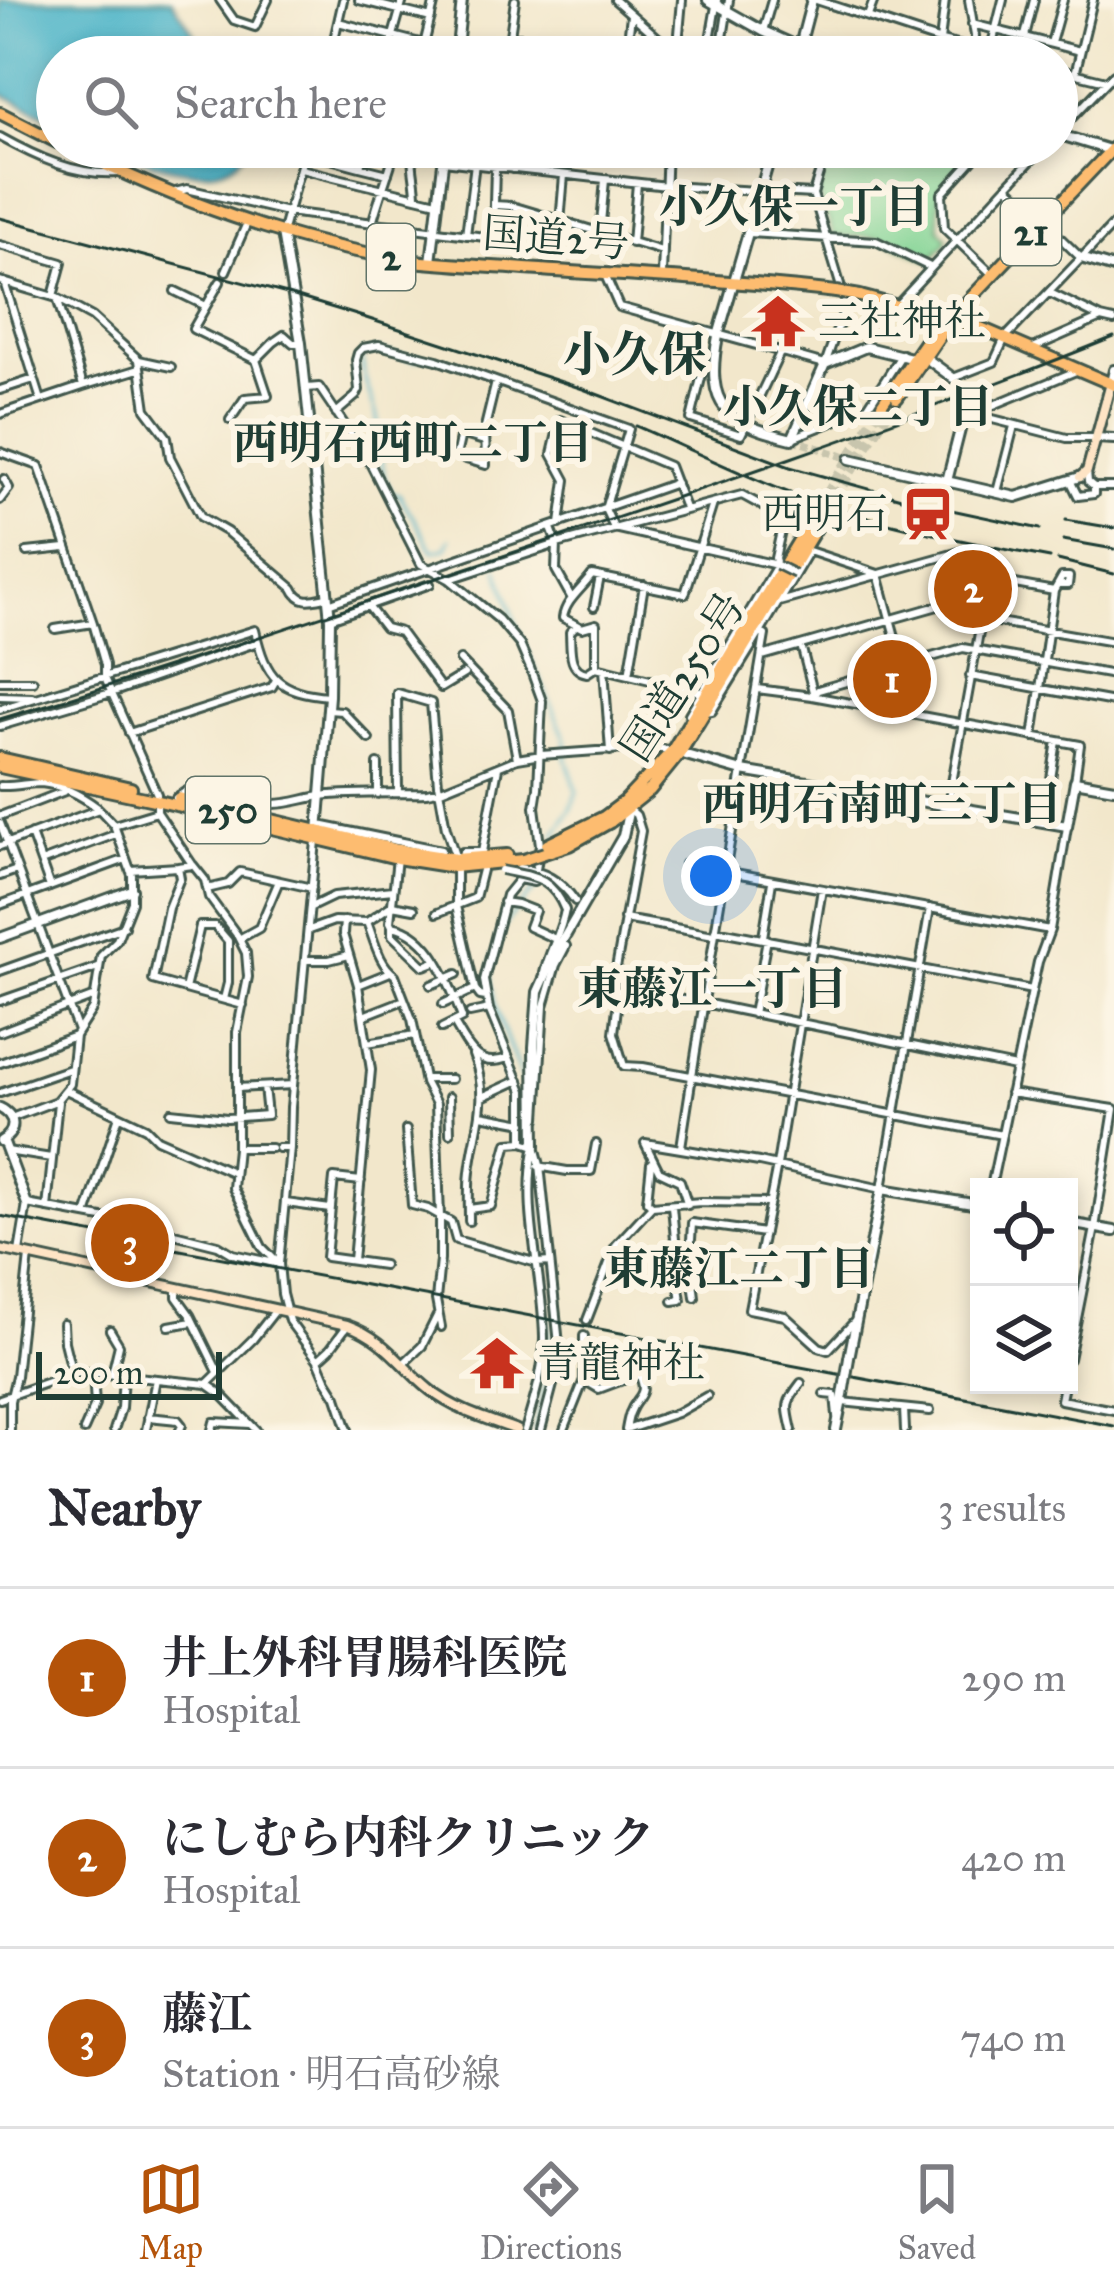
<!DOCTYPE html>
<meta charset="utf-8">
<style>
body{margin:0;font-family:"IM FELL Great Primer","Noto Serif JP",serif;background:#f7f7f7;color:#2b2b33}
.controls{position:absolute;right:36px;bottom:36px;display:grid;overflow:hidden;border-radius:0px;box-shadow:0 6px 18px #0003}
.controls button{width:108px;height:108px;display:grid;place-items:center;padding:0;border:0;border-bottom:3px solid #e1e1e2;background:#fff;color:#2b2b33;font:60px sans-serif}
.scale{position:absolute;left:36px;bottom:30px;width:186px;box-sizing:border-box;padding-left:12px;border:6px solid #1f3d34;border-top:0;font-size:33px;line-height:42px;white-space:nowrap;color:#1f3d34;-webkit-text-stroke:9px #fcf5e5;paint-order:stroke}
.you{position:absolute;left:711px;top:876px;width:42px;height:42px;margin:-30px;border:9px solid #fff;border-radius:50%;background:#1a73e8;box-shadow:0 0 0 18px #1a73e833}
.badge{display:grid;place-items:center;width:78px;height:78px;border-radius:50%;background:#b45309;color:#fff;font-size:39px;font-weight:700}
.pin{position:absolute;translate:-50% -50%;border:6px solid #fff;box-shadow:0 3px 12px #0006}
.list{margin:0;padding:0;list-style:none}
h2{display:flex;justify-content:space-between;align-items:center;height:156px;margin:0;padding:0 48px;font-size:51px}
h2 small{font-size:39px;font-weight:400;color:#7c7c81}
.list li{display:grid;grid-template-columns:78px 1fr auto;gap:36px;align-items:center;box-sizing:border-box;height:180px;padding:0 48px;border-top:3px solid #e1e1e2}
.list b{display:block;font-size:45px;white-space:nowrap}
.list p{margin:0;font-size:39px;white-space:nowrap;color:#7c7c81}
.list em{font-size:39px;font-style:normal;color:#7c7c81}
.icon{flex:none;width:66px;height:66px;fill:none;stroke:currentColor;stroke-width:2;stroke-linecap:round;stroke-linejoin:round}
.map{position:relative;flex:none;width:1114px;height:1430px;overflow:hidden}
.search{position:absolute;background:#fff;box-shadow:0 6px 18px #0003;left:36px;right:36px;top:36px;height:132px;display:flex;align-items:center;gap:30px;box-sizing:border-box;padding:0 42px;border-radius:66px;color:#7c7c81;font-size:45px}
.sheet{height:696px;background:#fff}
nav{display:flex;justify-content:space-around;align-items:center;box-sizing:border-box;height:168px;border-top:3px solid #e1e1e2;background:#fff;font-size:33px;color:#7c7c81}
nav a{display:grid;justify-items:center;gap:6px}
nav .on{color:#b45309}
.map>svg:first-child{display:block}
.green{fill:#83d495;stroke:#518864;stroke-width:3}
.water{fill:#4ab3c8;stroke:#34787e;stroke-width:3}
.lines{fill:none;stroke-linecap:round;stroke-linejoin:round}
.stream{stroke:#4ab3c8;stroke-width:3}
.minor-tunnel{stroke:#c8c5ad;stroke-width:6;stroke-dasharray:6 3;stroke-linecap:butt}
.tertiary-tunnel{stroke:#c8c5ad;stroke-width:8;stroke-dasharray:8 4;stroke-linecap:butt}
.trunk-tunnel{stroke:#c8c5ad;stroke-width:10;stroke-dasharray:10 5;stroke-linecap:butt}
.minor-casing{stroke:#3f564b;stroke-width:12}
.tertiary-casing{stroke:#3f564b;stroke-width:14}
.secondary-casing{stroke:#3f564b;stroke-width:14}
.primary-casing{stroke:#3f564b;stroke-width:16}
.trunk-casing{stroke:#3f564b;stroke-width:16}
.minor{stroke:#fff;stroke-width:6}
.tertiary{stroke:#fff;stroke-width:8}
.secondary{stroke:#fee4c5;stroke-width:8}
.primary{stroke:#fdbc6f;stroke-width:10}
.trunk{stroke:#fdbc6f;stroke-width:10}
.rail{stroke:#1f3d34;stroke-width:3}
.minor-bridge-casing{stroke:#3f564b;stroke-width:12;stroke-linecap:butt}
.tertiary-bridge-casing{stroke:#3f564b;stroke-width:14;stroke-linecap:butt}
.trunk-bridge-casing{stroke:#3f564b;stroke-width:16;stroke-linecap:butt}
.minor-bridge{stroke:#fff;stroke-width:6}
.tertiary-bridge{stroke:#fff;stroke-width:8}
.trunk-bridge{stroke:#fdbc6f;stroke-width:10}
.labels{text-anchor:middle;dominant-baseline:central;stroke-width:12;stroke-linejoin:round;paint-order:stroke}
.shield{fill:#fcf5e5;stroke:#617469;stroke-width:3}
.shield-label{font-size:39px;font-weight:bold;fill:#1f3d34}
.street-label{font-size:42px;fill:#1f3d34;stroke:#fcf5e5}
.poi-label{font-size:42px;fill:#1f3d34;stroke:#fcf5e5;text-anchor:start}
.neighbourhood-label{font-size:45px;font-weight:bold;fill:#1f3d34;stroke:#fcf5e5}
.quarter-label{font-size:48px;font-weight:bold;fill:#1f3d34;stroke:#fcf5e5}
</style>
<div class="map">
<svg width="1114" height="1430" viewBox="0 0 1114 1430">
<rect width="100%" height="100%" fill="#fcf5e5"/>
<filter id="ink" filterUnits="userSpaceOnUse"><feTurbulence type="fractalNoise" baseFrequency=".00833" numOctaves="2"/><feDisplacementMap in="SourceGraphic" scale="24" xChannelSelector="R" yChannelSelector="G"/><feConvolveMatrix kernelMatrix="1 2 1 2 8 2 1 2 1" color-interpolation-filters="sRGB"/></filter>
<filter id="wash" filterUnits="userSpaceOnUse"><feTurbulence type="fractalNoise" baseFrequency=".004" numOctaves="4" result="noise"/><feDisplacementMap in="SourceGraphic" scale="48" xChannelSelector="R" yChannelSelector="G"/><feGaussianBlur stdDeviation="2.7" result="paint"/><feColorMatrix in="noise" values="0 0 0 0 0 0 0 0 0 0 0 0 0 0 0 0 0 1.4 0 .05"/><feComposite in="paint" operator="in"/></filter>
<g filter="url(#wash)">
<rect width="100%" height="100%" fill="#f2e7cb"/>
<path class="green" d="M831 147H974L972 153 939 189V228L947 238 946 243 930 261 878 237 834 236 818 194Z"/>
<path class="water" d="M0 0H172L209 57H57V121L0 93Z
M112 147H248C224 193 149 164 112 147Z"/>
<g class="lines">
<path class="stream" d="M417 360 377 351 363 354C360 377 372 396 377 418 383 446 377 466 392 493L399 494 433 551 446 548 450 539
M498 569 518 629 566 740V758L577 791 571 809 555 835
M497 940 507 921 536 888
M493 955C486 1001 507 1036 521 1078
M525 1093 532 1131
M534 1430 551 1356 535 1164"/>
</g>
</g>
<g filter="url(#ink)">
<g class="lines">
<path class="minor-tunnel" d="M566 946 578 917 575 901"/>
<path class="tertiary-tunnel" d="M953 378 968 416
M792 439 850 459"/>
<path class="trunk-tunnel" d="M819 507 882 404
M827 510 897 398"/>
<defs>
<path id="minor" d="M220 0 234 20 255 27 268 0
M359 0 431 18
M615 0 680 57
M816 0 941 41 1010 57
M969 0 975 36 974 57
M868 16 874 0
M338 22 424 44 457 47
M972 24 1080 51
M763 31 772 0
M510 36 627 49
M1025 36 1034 0
M1051 43 1063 0
M332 49 362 57
M990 52 1003 0
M677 56 682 0
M330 57 343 0
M387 57 403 0
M421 57 435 0
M507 57 515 0
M626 57 631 15
M707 57 717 0
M720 57 729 0
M938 57 945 0
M1057 69 1106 81
M1075 74 1093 0
M1057 133 1114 74
M0 137C36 157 76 176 118 173
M413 147C410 164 416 179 416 197
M978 147 976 156 942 194 944 228 991 273
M304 152 360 167 365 147
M443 161 667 186 813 194
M360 167 388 174
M301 169 437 202
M512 169 515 147
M1007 186 1044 147
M175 192 187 189 287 212 493 238 495 168
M494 205 512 206 662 251
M560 223 564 175
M372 224C379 197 389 173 396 147
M283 230 306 147
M749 233 876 241 930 267
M600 234 605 180
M466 235 477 147
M632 243 637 183
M0 245 62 263 53 296
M226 271 247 223
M605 275 619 307 825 364 846 304 813 194 827 147
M662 275 667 147
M0 281 57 298 83 386 139 369
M4 282 41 400
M220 282 193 329 256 360 274 342 284 335 293 343H301
M175 291 206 306
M1050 293 1101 318 1114 321
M57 298 92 317 139 360 146 409 167 437 170 457 201 517 227 532 293 588C300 604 312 600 326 597
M898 304 1007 186 1081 258
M1033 348 1101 318
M139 360 171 367
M712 364 703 370 691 419 741 435 780 353
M953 378 994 362 1005 338 1114 224
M307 388 319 387 369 461 421 564 449 579 498 619 520 645 530 668 542 701 538 788 535 807 540 845 534 882 519 879 506 895 484 980 489 1009 523 1091V1142L535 1146
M0 390 34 379
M336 413 356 396 359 390 356 360 358 353 363 348 379 345 437 360 629 429 605 509 614 528
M0 414 83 386
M982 416 984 409 1076 371
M963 418 973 414 1067 438H1096
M230 420 245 398 268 396 256 360
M795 437 867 408 902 354
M484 441 461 434 456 456 486 465 485 427 496 382
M0 452 39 466 93 623 105 665V678L157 794V812L114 825
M1070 480 1078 496 1094 494V487L1088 482 1087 471
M1094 487H1114
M997 492 1014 426
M0 500 9 488 4 479
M560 524 566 480 552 454 560 420 669 466 685 508
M551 528 557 544 556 570 571 597
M618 529 777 565
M27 552 65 548
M878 574 903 666 896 711
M981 574 1004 567 1010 586
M450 579 557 544 742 495 784 518 775 558 777 565 689 714
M779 602 974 548 986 594 948 805
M328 604 676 483
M368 606 385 628 400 632 441 688 464 674
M594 607 600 577
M330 619 430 584
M981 619 1114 642
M575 627 570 632C571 649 568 670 587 673L596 667 700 692
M55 629 93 623
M801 645 813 692
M762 656 1015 584 1054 591
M460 660 508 710 517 759
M596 667V624L582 628 563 618C565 601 582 589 592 575L685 594 713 504
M604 669 610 751
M629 675 644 585
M970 676 1114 702
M0 681H33
M757 689 812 696 1080 745 1075 781
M0 696 32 697
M812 696 818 690 963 648 1114 675
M0 709 255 630C266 678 278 692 329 696
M328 710 342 711 369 739
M705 712 712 711 760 633
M0 726 111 693 258 642
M129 733 272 687 276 680
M1033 737 1054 591 1062 577H1069L1068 585H1059
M0 786C14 787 28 783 41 783 63 785 81 795 98 808
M398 793 397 693 431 703 438 784 446 828 456 859V906L475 989 480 996 486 997
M378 794V764
M176 798C221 764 232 805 274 804 290 804 306 798 321 796 356 792 392 794 427 793L441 790 517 759 541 755 652 747 672 751
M629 809 636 815 641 831 612 990 704 1003 1015 1067
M157 812 192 864
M0 816 65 791
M0 823 78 1031
M1044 823 1057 741
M319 825 441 850
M31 834 50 887
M316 841 291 1107 290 1148 279 1264 282 1294 289 1321 318 1360 327 1381 337 1397 348 1430
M0 846 99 809 114 825 132 875V902L117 940 101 956 93 1008 75 1036 70 1084 56 1101 11 1118
M397 858 390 922 392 926C432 933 450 984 462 1018L442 1028
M462 859 463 852H482L498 768
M41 862 116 834
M685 864 1050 930
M178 867 193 865 205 880 209 897 237 935 246 953 248 977 237 1032V1148L233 1188 262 1247 279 1264
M519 868C543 871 561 880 575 901
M130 870 178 867 180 878 168 908 153 980 243 1005
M0 876 17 870
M207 889 228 884 240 872 312 888
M822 889 777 1165 749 1309 785 1316 819 1347 828 1350 855 1321
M503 902 517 904 535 911 529 927 553 938
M0 905 126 859
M311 907 334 896 393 890
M437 913 475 898 482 870
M624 919 714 935
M344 921 343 934 358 985 371 1070 353 1260
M367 922 392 905 414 909
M392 926V935L424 966 437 961
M309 930 334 921 367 922C374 939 379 965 395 975L412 1019 425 1083 436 1104 440 1217V1260L436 1300 441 1327
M715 930 1032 990
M763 937 772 882
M239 939 259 928 279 881
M306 960H329L349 955
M0 971 124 927
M544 973C549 951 561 933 565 910
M358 985 388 973
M431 985 457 974
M185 989 200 926H215L228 941V983L224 999
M619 991 614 1033 624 1066 643 1067 1002 1135
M0 1001 98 967
M443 1004 475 989
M470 1013 489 1009
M753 1014 767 939
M363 1016 404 1000
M454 1023C467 1045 477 1070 507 1058
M0 1032 92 997
M367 1043 415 1035
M0 1063 75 1036
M424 1079H451
M237 1088 293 1085
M66 1090 146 1128 157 1139 234 1173
M0 1093 70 1069
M1010 1093 1114 1109 1095 1228 1069 1359
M449 1097 450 1133
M482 1097 519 1080
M171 1112 227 1118 267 1115 264 1087
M481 1115 524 1123
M537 1118 544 1006 556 965 566 946
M406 1130 412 1205 428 1209 451 1222 456 1240 537 1263 550 1262
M535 1146 540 1165 559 1344 558 1366 541 1430
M681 1147C707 976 736 806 765 635L760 633 809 551 878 574
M238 1148H271
M278 1148H290
M7 1151 51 1158
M651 1163 647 1201 652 1206
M538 1166 567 1171H591L596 1144
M361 1181 334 1178 326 1257 383 1265
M991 1187 1038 962 1050 930 1067 827
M286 1203 330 1209
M688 1205 680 1181 659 1171 645 1143 759 1162 882 1189 930 908
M672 1206 675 1239 672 1244 681 1300 673 1301
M47 1208 58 1102
M469 1209 491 1206 508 1143 523 1142
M86 1215 119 1116
M469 1221C469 1205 468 1188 470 1172 475 1127 491 1100 473 1055
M19 1252 27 1204 134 1224 218 1245 233 1254 275 1263
M177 1288V1297L190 1315 217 1370
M695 1297 690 1257 692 1223 764 1233
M587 1320 616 1245 652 1206 701 1202 769 1203
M63 1324 64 1342 72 1374
M169 1326 192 1322
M110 1330 119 1345 112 1374
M318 1360 330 1349 347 1326
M403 1364 422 1346 437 1316
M584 1380 599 1389 639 1374C649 1397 637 1394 630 1413 628 1418 627 1424 626 1430
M207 1384 253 1339 275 1311
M1064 1385 1061 1400 1114 1410
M824 1394 835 1395 837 1416
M0 1399 68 1375 86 1372 207 1384 221 1394 256 1430
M842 1402 930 1411
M904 1409 905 1430
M148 1417 178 1420 182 1425 180 1430
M10 1430V1401L16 1376 29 1256
M84 1430 95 1405 93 1373
M114 1430 121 1408 123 1375
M146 1430 156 1379
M212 1430 214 1422 250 1424
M525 1430C534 1400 544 1369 544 1338 543 1276 522 1211 534 1150
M564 1430 584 1380V1336
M626 1430 677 1413 707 1396
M792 1430C786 1404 785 1404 801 1383"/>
<path id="tertiary" d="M708 0 763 31 821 57
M456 57 462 0
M797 57 812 0
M1057 134 1113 151
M773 147 718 336C704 408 727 423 792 439L825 364 866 347 911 358
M282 233 301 343 330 619 329 696 318 832
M1081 258 1114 268
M431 262 445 147
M926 358 953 378
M1111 383 1114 370
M1096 438 1114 439
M850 459 1016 497 1080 477
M947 481 963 418
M679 753 742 771 1067 826 1075 781 1114 788
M0 938 132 890
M0 1108C16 1116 17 1132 1 1141
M3 1140 27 1204
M535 1146 534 1047 538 992 557 950 623 836 629 808
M1069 1223 1114 1231
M849 1358 882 1189 979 1205
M836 1430 843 1395"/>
<path id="secondary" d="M1080 477 1087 471 1111 383
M0 1249 347 1325C386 1339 400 1366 430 1390 455 1410 486 1419 517 1430"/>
<path id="primary" d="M951 319 1114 147"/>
<path id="trunk" d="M0 113 57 142
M68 147C176 200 287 242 406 260 445 265 486 266 525 269 629 276 733 280 836 292
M860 296 981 328 1114 385
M897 398 949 322
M882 404 936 326 951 319
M0 758 131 788
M0 767 159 801 397 858 454 867 523 860
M179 798 398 850 456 859 507 855
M604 817 624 802 672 751 819 507
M610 822 650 790 680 753 827 510"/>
</defs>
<use href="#minor" class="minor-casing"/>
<use href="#tertiary" class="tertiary-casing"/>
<use href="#secondary" class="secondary-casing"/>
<use href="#primary" class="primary-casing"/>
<use href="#trunk" class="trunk-casing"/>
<use href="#minor" class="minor"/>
<use href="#tertiary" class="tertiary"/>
<use href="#secondary" class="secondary"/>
<use href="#primary" class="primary"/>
<use href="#trunk" class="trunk"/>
<path class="rail" d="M0 218 291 295 363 317 583 389 790 467 919 503 1040 529
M636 426C690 449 742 476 798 496 880 524 965 542 1050 558
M1066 520 1114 528
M1063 540 1114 549
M1058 560 1114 574
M0 719C152 674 301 623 452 573 674 499 896 425 1114 337
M0 1216 1114 1426"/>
<defs>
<path id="minor-bridge" d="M777 565 795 574
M501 870C534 877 551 876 565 910"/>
<path id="tertiary-bridge" d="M843 1395 849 1358"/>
<path id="trunk-bridge" d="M836 292 860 296
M547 845 604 817
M523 860 569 845 610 822"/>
</defs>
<use href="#minor-bridge" class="minor-bridge-casing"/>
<use href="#tertiary-bridge" class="tertiary-bridge-casing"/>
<use href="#trunk-bridge" class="trunk-bridge-casing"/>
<use href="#minor-bridge" class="minor-bridge"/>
<use href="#tertiary-bridge" class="tertiary-bridge"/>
<use href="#trunk-bridge" class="trunk-bridge"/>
</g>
</g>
<defs>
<symbol id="temple-bare" viewBox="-9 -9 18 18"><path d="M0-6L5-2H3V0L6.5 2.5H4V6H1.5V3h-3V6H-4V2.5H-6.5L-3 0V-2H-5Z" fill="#c8321e" stroke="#fcf5e5" stroke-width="2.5" paint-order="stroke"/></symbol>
<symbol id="station-bare" viewBox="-9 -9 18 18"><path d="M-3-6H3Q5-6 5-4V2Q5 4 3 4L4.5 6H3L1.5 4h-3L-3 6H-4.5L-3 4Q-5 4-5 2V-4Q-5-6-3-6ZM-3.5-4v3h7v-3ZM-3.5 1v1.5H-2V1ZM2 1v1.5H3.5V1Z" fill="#c8321e" stroke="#fcf5e5" stroke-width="2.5" paint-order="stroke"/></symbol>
</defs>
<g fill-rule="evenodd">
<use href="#temple-bare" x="740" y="283" width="76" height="76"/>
<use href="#station-bare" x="890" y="476" width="76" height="76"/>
<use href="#temple-bare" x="459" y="1325" width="76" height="76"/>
</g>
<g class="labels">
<g class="shield">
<rect x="1001" y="199" width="60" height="66" rx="9"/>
<rect x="367" y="224" width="48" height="66" rx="9"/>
<rect x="186" y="777" width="84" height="66" rx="9"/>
</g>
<g class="shield-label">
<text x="1031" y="232">21</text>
<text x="391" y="257">2</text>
<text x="228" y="810">250</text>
</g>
<g class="street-label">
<text transform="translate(556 238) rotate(4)">国道2号</text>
<text transform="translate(683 677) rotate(-57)">国道250号</text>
</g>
<g class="poi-label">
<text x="818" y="321">三社神社</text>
<text x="888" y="514" text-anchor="end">西明石</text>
<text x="537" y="1363">青龍神社</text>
</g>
<g class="neighbourhood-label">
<text x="794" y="206">小久保一丁目</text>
<text x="858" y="406">小久保二丁目</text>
<text x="413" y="442">西明石西町二丁目</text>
<text x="882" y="803">西明石南町三丁目</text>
<text x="712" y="988">東藤江一丁目</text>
<text x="739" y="1268">東藤江二丁目</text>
</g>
<g class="quarter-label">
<text x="635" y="354">小久保</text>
</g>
</g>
</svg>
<div class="controls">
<button><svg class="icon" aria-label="locate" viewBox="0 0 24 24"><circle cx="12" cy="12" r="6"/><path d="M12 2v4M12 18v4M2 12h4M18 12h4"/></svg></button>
<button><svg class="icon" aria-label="layers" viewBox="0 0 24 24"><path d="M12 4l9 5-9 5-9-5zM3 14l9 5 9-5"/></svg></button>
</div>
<div class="scale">200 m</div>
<div class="you"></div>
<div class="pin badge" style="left:892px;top:679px">1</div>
<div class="pin badge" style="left:973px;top:589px">2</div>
<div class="pin badge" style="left:130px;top:1243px">3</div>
<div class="search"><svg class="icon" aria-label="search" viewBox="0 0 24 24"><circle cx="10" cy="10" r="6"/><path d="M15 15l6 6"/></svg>Search here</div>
</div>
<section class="sheet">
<h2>Nearby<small>3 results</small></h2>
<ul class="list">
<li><span class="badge">1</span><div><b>井上外科胃腸科医院</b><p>Hospital</p></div><em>290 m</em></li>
<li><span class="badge">2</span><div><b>にしむら内科クリニック</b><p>Hospital</p></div><em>420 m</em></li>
<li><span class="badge">3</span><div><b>藤江</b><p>Station · 明石高砂線</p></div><em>740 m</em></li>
</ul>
</section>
<nav>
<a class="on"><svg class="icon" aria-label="map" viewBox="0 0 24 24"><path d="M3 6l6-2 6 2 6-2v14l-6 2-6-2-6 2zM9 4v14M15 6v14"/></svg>Map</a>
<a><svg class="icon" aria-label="directions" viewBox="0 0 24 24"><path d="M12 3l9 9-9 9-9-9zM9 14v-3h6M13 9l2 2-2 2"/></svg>Directions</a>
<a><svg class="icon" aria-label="saved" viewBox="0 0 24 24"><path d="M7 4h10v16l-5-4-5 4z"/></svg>Saved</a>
</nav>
